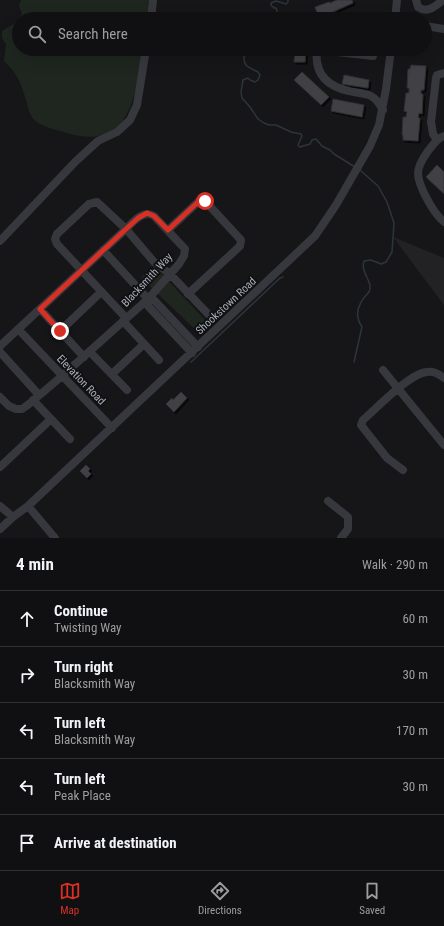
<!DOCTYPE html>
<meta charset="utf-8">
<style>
body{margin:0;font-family:"Roboto Condensed",sans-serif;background:#1e1e20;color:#f1f3f6}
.stop{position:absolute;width:12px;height:12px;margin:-9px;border:3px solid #d93025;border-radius:50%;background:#fff}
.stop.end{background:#d93025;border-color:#fff;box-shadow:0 1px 4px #0008}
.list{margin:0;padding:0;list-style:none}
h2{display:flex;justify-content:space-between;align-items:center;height:52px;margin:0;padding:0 16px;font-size:17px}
h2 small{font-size:13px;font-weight:400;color:#9c9d9f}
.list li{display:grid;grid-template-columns:26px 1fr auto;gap:12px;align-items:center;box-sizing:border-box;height:56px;padding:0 16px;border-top:1px solid #303032}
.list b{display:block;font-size:15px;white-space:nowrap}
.list p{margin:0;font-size:13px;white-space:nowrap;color:#9c9d9f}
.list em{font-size:13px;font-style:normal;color:#9c9d9f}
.icon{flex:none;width:22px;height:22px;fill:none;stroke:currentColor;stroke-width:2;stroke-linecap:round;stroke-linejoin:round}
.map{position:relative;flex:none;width:444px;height:538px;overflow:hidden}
.search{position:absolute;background:#101012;box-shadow:0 4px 16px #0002;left:12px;right:12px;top:12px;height:44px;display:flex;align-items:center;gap:10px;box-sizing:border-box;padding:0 14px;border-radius:22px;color:#9c9d9f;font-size:15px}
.sheet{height:332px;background:#101012}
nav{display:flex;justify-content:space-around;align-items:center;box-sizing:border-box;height:56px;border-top:1px solid #303032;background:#101012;font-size:11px;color:#9c9d9f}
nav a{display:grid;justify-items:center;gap:2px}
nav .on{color:#d93025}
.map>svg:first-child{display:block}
.built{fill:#222225}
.green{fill:#1e261f}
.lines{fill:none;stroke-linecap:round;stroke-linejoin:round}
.stream{stroke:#2c353c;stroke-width:1.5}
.building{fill:#404145;stroke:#303034;filter:url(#shadow)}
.minor{stroke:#37383d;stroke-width:8}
.route{stroke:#d93025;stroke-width:5}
.labels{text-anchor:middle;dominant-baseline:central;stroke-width:4;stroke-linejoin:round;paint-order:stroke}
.street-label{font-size:11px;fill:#a8adb8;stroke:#111113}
</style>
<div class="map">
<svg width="444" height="538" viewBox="0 0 444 538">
<defs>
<filter id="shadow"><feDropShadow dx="2" dy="2" stdDeviation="0" flood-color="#0009"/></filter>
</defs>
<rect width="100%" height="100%" fill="#161618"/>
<path class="built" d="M393 237 444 258V305Z"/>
<path class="green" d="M21 0H149L147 19H19V49H144C135 96 130 154 64 132 56 130 36 125 32 117 29 113 28 107 27 103 21 84 19 75 4 61L6 44 2 38V31L17 22 22 14 19 6Z
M150 267 161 273 206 321 197 331 141 278Z"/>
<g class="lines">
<path class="stream" d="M274 19 277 11 276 8H274L271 5V3L276 1 286 4 288 2V0
M266 49 244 56C243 67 250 68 258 72L260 75 258 80 255 82 250 80 248 78 243 80 241 92 242 98 250 107 258 119 264 123 269 125H276L291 132 301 134 302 136 298 145 300 147 310 144 312 140 316 139 322 146 330 150 334 154 355 167
M191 362 280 278 283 277
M354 362 362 327C353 314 359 302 369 292 370 291 370 286 370 285 368 277 361 270 364 261L371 260 381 264 386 262 392 252 394 223 387 202 378 186 360 170"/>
</g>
<path class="building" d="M337 0H352L353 3 319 18 315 7 329 2 330 3Z
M295 49H306L305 62H294Z
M411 65 426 66 424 90H421V94H423L422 114 419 113 418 118H420L418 141 403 140V135H402L403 117H406L407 112 404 111 406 93H409V88H407L408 69H410Z
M302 72 329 97 321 105 294 80Z
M344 75 369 80 368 88 342 84Z
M333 99 364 105 362 117 331 111Z
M437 165 444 172V194L426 177Z
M181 392 187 398 174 412 166 404 172 398 173 400Z
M86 465 90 469 88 471 91 474 87 478 80 471Z"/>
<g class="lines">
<path class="minor" d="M416 0 418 7C428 14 435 6 443 0
M151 19 153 0
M342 19 351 17 371 19
M395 19 397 0
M425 26 444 29
M317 49C314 73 326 86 349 91 356 93 365 93 371 96 377 99 380 105 383 110
M337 52 373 56
M444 136C437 138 433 145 428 151 424 157 418 165 418 173 418 186 434 214 444 222
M437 140 433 134 431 122 436 78 437 75 444 73
M168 230 198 202 205 201 241 240 240 246 188 294
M0 241 76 161 98 141 117 132 130 120 137 105 146 49
M103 250 148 299 154 300 198 347
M148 299V306L192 353
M40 309 84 357
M126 318 57 244 55 239 57 234 89 204 97 202 126 229 154 262 170 274 208 314
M123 321 159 360
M18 329 112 428
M60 331 101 292
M0 346 126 229C133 222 143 209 154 216L185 249 184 256 179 264 148 299 62 376 29 404 22 409H16L9 406 0 397
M0 352 39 395
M90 352 127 390
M383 370 444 445
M112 374 144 344
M33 400 70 439
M0 467 51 419
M403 470 387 458 361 425 363 420C377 408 410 373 427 372 434 371 439 374 444 378
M328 501 348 517V529L341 538
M0 506 13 517
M28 506 55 538
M0 529 13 517 28 506 315 236 336 205 370 146 379 125 386 89 391 49"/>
</g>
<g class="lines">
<path class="route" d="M60 331 40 309 126 229 138 218 147 213 154 216 168 230 198 202 205 201"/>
</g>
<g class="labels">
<g class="street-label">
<text transform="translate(147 280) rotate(-47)">Blacksmith Way</text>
<text transform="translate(226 306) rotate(-43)">Shookstown Road</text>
<text transform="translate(81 380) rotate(46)">Elevation Road</text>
</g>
</g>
</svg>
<div class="stop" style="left:205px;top:201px"></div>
<div class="stop end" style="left:60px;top:331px"></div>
<div class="search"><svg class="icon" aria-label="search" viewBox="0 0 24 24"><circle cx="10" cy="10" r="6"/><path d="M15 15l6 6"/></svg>Search here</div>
</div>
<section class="sheet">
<h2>4 min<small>Walk · 290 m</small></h2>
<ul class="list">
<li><svg class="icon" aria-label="ahead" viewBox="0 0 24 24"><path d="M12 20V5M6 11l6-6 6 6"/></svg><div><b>Continue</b><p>Twisting Way</p></div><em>60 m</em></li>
<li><svg class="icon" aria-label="right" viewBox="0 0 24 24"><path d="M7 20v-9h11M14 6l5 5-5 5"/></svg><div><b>Turn right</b><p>Blacksmith Way</p></div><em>30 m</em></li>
<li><svg class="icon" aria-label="left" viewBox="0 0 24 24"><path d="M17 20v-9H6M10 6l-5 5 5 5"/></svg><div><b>Turn left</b><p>Blacksmith Way</p></div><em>170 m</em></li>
<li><svg class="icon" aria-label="left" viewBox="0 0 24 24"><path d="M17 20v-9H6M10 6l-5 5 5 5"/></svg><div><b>Turn left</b><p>Peak Place</p></div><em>30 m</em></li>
<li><svg class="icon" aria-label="arrive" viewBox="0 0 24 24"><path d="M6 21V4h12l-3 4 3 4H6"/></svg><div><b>Arrive at destination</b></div></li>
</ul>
</section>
<nav>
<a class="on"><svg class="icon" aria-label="map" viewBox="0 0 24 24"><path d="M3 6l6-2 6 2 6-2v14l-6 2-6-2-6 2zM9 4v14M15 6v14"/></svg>Map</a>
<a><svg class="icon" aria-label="directions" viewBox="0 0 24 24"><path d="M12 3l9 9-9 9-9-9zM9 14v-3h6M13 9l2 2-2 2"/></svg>Directions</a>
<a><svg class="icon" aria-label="saved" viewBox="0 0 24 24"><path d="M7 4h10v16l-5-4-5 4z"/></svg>Saved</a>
</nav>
